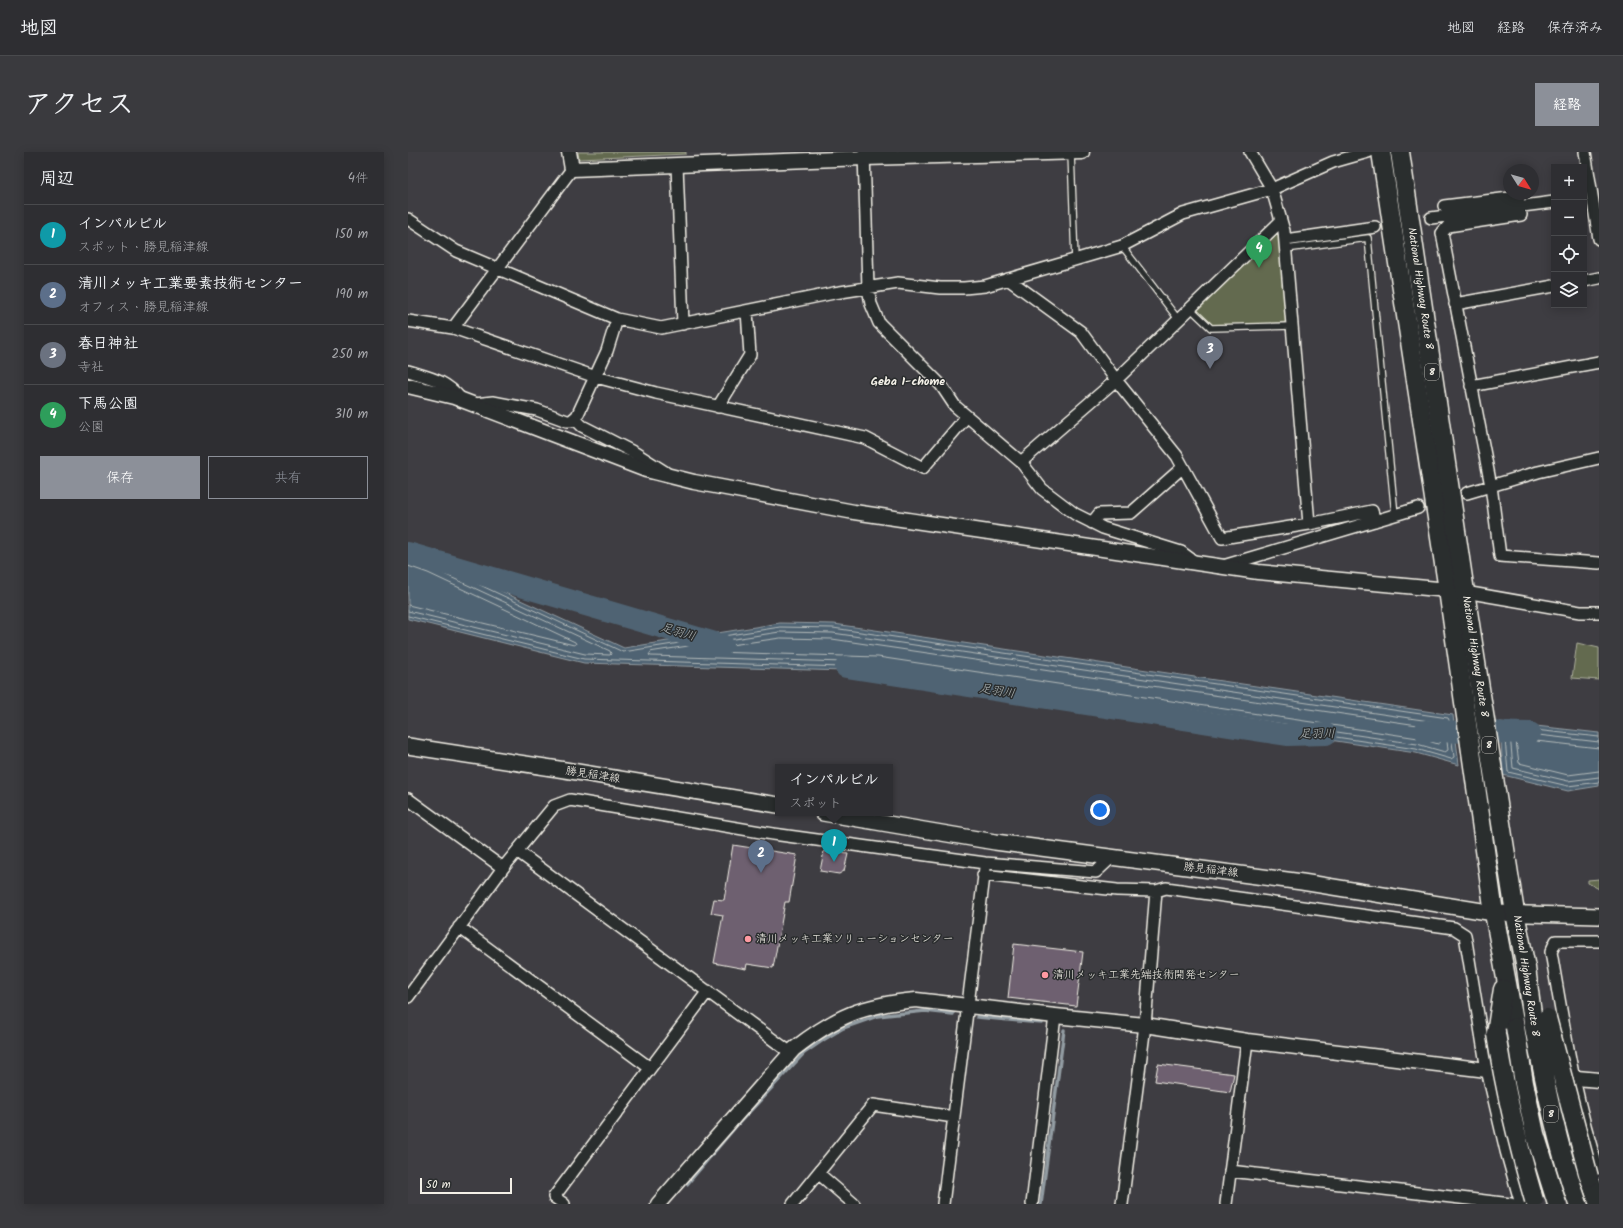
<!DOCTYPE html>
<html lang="ja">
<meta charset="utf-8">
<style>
body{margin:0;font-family:Kalam,"Klee One",sans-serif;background:#3a3a3e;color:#f1f3f6}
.controls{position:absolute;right:12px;top:12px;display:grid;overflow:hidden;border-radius:0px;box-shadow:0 2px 10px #0003}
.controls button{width:36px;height:36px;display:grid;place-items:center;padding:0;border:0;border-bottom:1px solid #494a4d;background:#2e2e32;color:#f1f3f6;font:20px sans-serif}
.compass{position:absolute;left:1095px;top:12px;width:36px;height:36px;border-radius:50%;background:#2e2e32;box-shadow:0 2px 10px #0003;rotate:127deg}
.scale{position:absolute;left:12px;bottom:10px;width:92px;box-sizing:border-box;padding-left:4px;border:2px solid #f4f1e8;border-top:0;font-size:11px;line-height:14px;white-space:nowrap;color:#f4f1e8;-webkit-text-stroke:3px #2a2d2e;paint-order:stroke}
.you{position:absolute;left:692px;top:658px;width:14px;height:14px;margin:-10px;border:3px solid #fff;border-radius:50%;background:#1a73e8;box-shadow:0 0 0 6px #1a73e833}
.badge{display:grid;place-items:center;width:26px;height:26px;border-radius:50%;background:#8c9099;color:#fff;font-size:13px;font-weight:700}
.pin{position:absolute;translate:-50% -33px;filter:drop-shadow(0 1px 2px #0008)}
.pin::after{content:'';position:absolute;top:21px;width:14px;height:12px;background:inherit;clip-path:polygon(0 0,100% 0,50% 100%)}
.popup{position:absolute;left:367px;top:612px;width:118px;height:52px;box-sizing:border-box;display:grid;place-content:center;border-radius:0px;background:#2e2e32;filter:drop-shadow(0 1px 3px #0005);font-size:13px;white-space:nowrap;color:#a7a8ac}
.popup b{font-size:15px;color:#f1f3f6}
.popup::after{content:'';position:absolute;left:50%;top:100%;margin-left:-8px;border:8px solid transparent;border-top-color:#2e2e32}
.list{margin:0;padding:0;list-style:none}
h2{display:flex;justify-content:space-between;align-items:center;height:52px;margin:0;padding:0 16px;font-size:17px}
h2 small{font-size:13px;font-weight:400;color:#a7a8ac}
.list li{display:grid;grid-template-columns:26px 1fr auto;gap:12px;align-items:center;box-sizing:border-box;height:60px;padding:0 16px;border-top:1px solid #494a4d}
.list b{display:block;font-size:15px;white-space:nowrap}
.list p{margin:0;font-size:13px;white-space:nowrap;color:#a7a8ac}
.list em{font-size:13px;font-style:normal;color:#a7a8ac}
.actions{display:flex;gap:8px;padding:12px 16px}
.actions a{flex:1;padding:9px 0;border:1px solid #8c9099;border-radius:0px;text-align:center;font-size:14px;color:#8c9099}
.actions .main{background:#8c9099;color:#fff}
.icon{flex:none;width:22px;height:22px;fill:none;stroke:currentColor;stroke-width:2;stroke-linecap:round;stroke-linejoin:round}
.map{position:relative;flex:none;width:1191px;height:1052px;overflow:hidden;border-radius:0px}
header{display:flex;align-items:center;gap:24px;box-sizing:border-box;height:56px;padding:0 20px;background:#2e2e32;border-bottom:1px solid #494a4d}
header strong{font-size:19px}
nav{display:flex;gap:22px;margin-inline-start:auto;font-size:14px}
.intro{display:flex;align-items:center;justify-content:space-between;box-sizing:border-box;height:96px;padding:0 24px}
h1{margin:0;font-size:28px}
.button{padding:10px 18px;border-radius:0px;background:#8c9099;color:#fff;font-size:14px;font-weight:700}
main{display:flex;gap:24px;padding:0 24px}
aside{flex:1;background:#2e2e32;border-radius:0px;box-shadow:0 2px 10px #0003}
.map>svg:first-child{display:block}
.green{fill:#636a4f;stroke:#acae9c}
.water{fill:#506473;stroke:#929ca2}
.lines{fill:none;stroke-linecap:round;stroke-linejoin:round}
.shore{stroke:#b2b9b9;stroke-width:1}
.stream{stroke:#929ca2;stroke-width:3.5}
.river{stroke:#506473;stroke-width:22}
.building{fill:#6e616f;stroke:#f4f1e8}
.minor-tunnel{stroke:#59585b;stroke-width:11;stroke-dasharray:11 5.5;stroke-linecap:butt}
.service-casing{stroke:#f4f1e8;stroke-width:8}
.minor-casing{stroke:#f4f1e8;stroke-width:14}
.tertiary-casing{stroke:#f4f1e8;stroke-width:17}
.secondary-casing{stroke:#f4f1e8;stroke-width:18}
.trunk-casing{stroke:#f4f1e8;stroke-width:21}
.service{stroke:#2a2d2e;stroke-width:5.5}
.minor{stroke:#2a2d2e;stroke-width:11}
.tertiary{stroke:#2a2d2e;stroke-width:14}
.secondary{stroke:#2a2d2e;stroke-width:15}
.trunk{stroke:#2a2d2e;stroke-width:18}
.trunk-bridge-casing{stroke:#f4f1e8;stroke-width:21;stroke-linecap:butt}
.trunk-bridge{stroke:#2a2d2e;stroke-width:18}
.poi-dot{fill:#ff9aa2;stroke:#2a2d2e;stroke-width:1.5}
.labels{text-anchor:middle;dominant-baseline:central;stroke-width:3;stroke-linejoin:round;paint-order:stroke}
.shield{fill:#2a2d2e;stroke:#b7b6b0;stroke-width:1}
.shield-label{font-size:10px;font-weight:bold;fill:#f4f1e8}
.street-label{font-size:11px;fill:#f4f1e8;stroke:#2a2d2e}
.poi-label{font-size:11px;fill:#f4f1e8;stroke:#2a2d2e;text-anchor:start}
.neighbourhood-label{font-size:12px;font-weight:bold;fill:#f4f1e8;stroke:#2a2d2e}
.water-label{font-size:12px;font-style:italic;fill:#b2b9b9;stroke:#2a2d2e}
</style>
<header>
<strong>地図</strong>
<nav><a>地図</a><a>経路</a><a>保存済み</a></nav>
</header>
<div class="intro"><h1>アクセス</h1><a class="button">経路</a></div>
<main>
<aside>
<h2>周辺<small>4件</small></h2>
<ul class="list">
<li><span class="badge" style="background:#0f9aa8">1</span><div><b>インパルビル</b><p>スポット · 勝見稲津線</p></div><em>150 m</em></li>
<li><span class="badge" style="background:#5c6f8a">2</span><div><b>清川メッキ工業要素技術センター</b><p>オフィス · 勝見稲津線</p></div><em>190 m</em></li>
<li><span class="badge" style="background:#6b7280">3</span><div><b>春日神社</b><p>寺社</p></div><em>250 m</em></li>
<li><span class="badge" style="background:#2e9e5b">4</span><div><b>下馬公園</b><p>公園</p></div><em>310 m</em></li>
</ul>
<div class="actions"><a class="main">保存</a><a>共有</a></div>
</aside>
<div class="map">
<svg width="1191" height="1052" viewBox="0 0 1191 1052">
<rect width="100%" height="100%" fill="#3e3d42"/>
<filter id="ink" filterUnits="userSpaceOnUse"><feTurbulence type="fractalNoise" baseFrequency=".025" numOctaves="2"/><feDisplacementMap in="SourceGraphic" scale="8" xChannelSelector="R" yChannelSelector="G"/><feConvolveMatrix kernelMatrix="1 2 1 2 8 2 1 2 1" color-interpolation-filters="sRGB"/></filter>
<g filter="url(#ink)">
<path class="green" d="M170 0H278V2L171 7Z
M870 77 880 170 804 175 786 155Z
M1169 491 1191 496V528L1164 526Z
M1191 727V737L1180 731V728Z"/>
<path class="water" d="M0 398 26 408 216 496 372 471 426 472 1045 563 1051 613 1008 601 468 520 176 511 0 467Z
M1092 570 1191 581V634L1160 639 1095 623Z"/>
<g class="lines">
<path class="shore" d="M0 402 25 411 215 500 372 475 425 476 1040 566 1041 568 1046 605 1043 607 1008 597 468 516 176 507 0 464
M0 407 23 416 202 499 203 502 202 503 177 502 0 459
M0 414 20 421 167 490 168 492 166 493 0 453
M372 480 425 481 1035 571 1037 572 1040 598 1037 600 1009 592 469 511 243 504 241 503 243 500Z
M373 486 424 487 1030 576 1031 577 1033 590 1030 592 1010 586 470 505 305 500 303 498 304 496Z
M1191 585 1099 575 1096 576 1100 620 1160 634 1191 630
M1191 590 1104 580 1102 582 1105 616 1160 629 1191 625
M1191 596 1110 587 1108 589 1111 611 1160 623 1191 619"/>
<path class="stream" d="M569 865 634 871
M279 1032 328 974 396 901 415 888 435 876 469 864 517 859 545 862
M633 1052 656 878"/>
<path class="river" d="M0 401 314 493
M438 515 879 583 918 582
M1017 579 1122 581"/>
</g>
<path class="building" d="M325 693 389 703 381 750H377L365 816 339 812 338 817 306 811 315 763 303 761 306 747 316 748Z
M416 699 440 702 436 719 431 722 412 719Z
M606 792 675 800 668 854 600 846Z
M750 912 826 922 822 940 747 929Z"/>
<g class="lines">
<path class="minor-tunnel" d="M967 75 1023 66
M1010 356 1059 341"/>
<defs>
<path id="service" d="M663 1 667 108
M714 94 770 167
M878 97 960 86 987 363
M782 156 803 176 884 174"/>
<path id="minor" d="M456 0 460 136 463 152 471 171 533 233 547 254 613 310 634 337 667 362 695 376 773 400 788 411
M842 0 864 37 876 79 901 372
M1177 0 1191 87
M269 13 275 172
M1036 54 1110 45 1113 63 1040 74 1034 81 1083 334 1092 404 1191 411
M1023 66 1146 50
M0 67 48 99 209 167 253 176 426 141 490 131 532 136H556L577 134 714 94 775 62 864 37 925 10 960 0
M877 88 967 75
M600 127 673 180 708 228 769 304 814 386 901 372 964 359 967 369
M1176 129 1191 126
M1047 152 1146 134
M209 167 199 199 169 264V269L174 274 227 301 257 320
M0 169 45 176 188 225 248 241 457 286 515 316 559 264
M45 176 164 17
M0 219C23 226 37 228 53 247
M1063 234 1191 210
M67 252 85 250 129 258 159 269H163L169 264
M310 255 342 203 339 159
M613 310 708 228 873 69
M1059 341 1130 320 1191 306
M684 371 691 362 723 361 775 315
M815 414 1010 356
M1057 440 1172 460H1191
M0 647 95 716
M109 699 383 901
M575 723 709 738 748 739 758 736 1046 776 1057 783 1079 918 1098 999 1113 1052
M51 775 242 916
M1191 789H1148L1143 800C1156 875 1167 949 1191 1020
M0 845 95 716 146 654 162 648 365 682 577 711 688 720 704 705
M822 1019 1103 1052
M410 1021 446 1052
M156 1052 146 1045 300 839
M385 1052 465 953 546 965
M535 1052 577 716
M624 1052 647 864
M714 1052 737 873 748 739
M818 1052 839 889"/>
<path id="tertiary" d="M161 0 164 17 456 6 674 0
M0 234 46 245 238 318 286 330 446 360 789 411 850 420 1040 438
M250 1052 386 897C428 864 455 853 508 848L647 864 737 873 839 889 1079 918 1191 928"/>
<path id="secondary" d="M0 594 157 618 370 653
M415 661 587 690 894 730 1086 761 1191 764"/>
<g id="trunk">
<path d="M973 0 1040 438 1086 761 1107 875"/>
<path id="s1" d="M992 0 1057 440 1107 761 1118 816 1125 870"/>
<path d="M1088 882 1095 837"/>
<path d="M1181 1025 1191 1052"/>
</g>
</defs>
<use href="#service" class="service-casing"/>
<use href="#minor" class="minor-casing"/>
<use href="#tertiary" class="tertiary-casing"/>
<use href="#secondary" class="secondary-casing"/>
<use href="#trunk" class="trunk-casing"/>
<use href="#service" class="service"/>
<use href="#minor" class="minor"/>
<use href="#tertiary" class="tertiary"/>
<use href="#secondary" class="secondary"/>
<use href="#trunk" class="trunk"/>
<defs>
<path id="trunk-bridge" d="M1139 866 1181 1025
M1125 870C1137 932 1149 993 1170 1052
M1107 875 1116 931 1127 982 1149 1052
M1088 882C1097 939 1110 993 1126 1048"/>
</defs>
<use href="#trunk-bridge" class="trunk-bridge-casing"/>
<use href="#trunk-bridge" class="trunk-bridge"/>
</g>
</g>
<g class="poi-dot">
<circle cx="340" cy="787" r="4"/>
<circle cx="637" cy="823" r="4"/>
</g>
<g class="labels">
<g class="shield">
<rect x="1017" y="212" width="14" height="16" rx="3"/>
<rect x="1074" y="585" width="14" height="16" rx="3"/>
<rect x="1136" y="954" width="14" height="16" rx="3"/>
</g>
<g class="shield-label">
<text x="1024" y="220">8</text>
<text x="1081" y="593">8</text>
<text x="1143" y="962">8</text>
</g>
<g class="street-label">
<text stroke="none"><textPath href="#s1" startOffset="138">National Highway Route 8</textPath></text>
<text stroke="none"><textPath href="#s1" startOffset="510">National Highway Route 8</textPath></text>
<text transform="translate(185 623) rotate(9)">勝見稲津線</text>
<text transform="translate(803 718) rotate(7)">勝見稲津線</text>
<text transform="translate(1118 824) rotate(81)">National Highway Route 8</text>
</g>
<g class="poi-label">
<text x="348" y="787">清川メッキ工業ソリューションセンター</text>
<text x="645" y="823">清川メッキ工業先端技術開発センター</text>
</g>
<g class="neighbourhood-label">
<text x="500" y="229">Geba 1-chome</text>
</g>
<g class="water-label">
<text transform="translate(270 480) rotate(16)">足羽川</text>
<text transform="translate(589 539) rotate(9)">足羽川</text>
<text transform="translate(909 582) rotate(-1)">足羽川</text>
</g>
</g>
</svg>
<div class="controls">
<button>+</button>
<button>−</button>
<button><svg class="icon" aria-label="locate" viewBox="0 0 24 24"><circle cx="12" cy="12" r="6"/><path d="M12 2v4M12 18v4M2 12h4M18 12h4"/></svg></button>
<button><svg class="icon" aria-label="layers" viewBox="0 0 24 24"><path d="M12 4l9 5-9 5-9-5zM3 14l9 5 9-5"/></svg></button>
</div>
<svg class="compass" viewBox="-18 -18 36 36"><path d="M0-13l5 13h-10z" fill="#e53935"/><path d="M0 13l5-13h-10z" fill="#a7a8ac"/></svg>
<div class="scale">50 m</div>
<div class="you"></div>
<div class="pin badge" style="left:426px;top:710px;background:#0f9aa8">1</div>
<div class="popup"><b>インパルビル</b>スポット</div>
<div class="pin badge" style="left:353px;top:721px;background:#5c6f8a">2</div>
<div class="pin badge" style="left:802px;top:217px;background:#6b7280">3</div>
<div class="pin badge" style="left:851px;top:116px;background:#2e9e5b">4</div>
</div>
</main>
